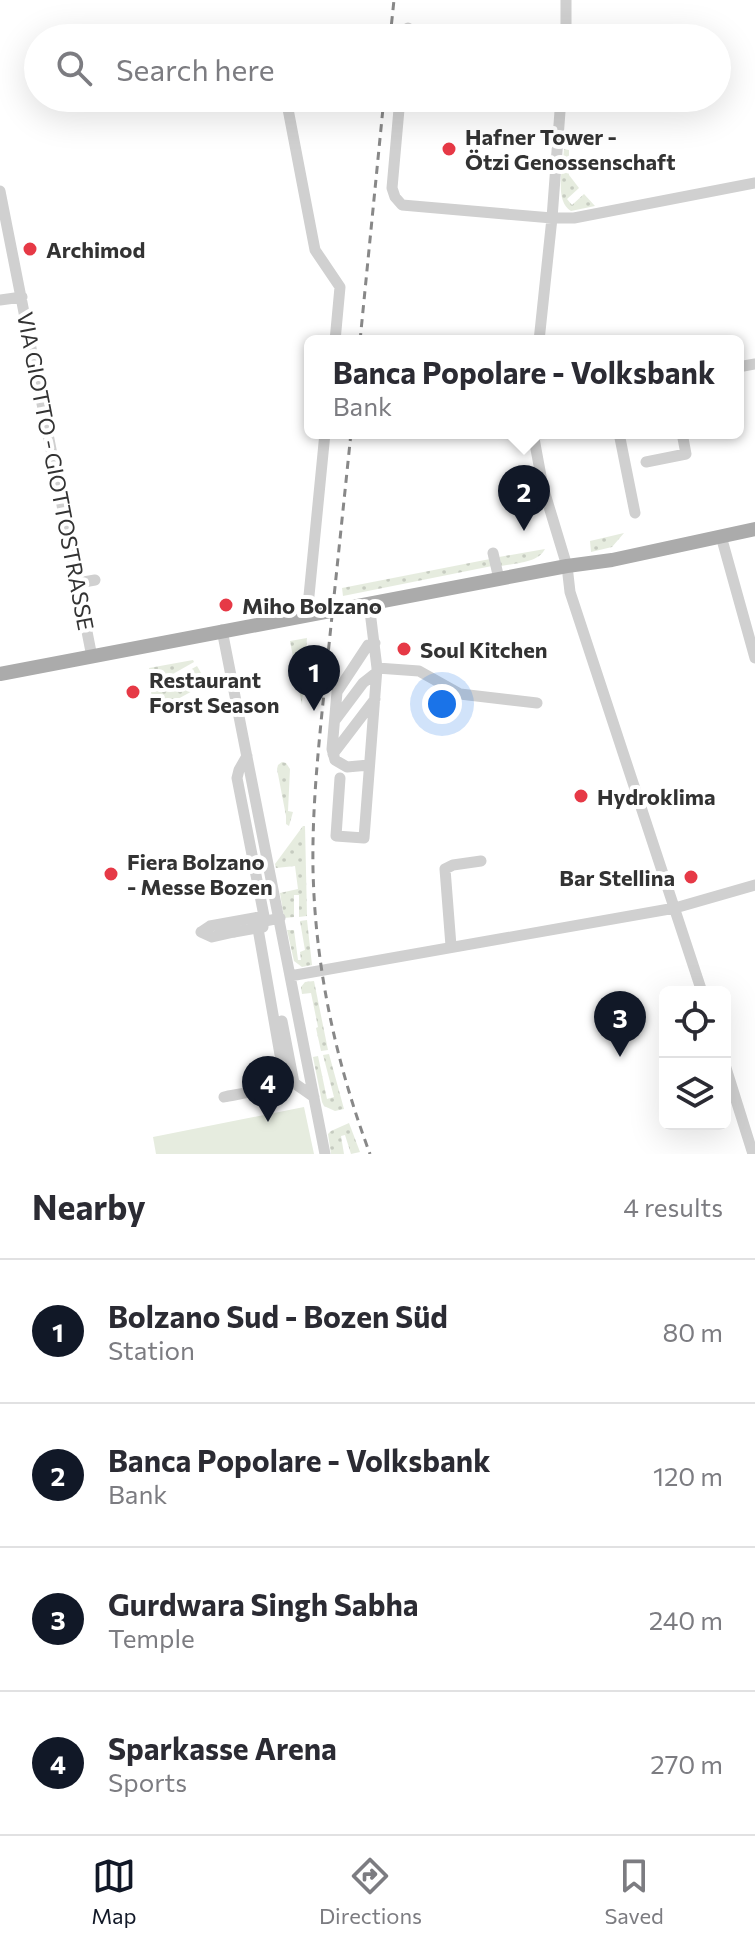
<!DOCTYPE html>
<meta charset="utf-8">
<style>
body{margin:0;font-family:Commissioner,sans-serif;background:#f7f7f7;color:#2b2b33}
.controls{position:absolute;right:24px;bottom:24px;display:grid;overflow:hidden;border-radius:12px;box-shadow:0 8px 32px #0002}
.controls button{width:72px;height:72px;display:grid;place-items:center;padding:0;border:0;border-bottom:2px solid #e1e1e2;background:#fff;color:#2b2b33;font:40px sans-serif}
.you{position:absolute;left:442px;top:704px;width:28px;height:28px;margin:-20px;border:6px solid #fff;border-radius:50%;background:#1a73e8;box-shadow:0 0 0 12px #1a73e833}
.badge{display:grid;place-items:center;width:52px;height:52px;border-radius:50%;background:#111827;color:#fff;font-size:26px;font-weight:700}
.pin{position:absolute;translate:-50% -66px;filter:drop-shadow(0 2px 4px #0008)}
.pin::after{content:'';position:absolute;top:42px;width:28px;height:24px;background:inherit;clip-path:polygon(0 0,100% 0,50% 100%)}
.popup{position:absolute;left:304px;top:335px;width:440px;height:104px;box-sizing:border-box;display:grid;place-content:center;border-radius:12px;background:#fff;filter:drop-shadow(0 2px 6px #0005);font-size:26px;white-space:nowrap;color:#7c7c81}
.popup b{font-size:30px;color:#2b2b33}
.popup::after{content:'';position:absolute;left:50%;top:100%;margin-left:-16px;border:16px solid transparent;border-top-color:#fff}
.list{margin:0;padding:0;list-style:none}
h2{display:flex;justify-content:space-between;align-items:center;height:104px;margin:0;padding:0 32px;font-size:34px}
h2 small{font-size:26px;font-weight:400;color:#7c7c81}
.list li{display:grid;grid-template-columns:52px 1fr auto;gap:24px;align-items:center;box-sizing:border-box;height:144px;padding:0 32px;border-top:2px solid #e1e1e2}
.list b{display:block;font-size:30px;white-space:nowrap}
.list p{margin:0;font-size:26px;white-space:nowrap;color:#7c7c81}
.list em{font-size:26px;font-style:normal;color:#7c7c81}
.icon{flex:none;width:44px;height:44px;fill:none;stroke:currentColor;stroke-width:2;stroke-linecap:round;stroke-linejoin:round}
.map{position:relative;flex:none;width:755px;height:1154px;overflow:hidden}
.search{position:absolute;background:#fff;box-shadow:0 8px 32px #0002;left:24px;right:24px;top:24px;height:88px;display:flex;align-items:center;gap:20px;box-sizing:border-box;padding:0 28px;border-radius:44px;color:#7c7c81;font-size:30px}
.sheet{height:680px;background:#fff}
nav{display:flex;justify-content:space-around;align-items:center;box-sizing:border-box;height:112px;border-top:2px solid #e1e1e2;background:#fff;font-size:22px;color:#7c7c81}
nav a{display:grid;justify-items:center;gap:4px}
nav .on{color:#111827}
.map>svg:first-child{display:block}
.grass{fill:url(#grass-dots)}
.pitch{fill:#e6ecdf}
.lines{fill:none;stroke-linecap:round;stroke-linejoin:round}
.minor{stroke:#d0d0d0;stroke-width:11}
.major{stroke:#ababab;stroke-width:14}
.rail{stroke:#888;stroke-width:3;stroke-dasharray:8 6;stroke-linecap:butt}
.minor-bridge{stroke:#d0d0d0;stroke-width:11}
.poi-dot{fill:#e63946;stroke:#fff;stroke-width:3}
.labels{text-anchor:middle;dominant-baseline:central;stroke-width:8;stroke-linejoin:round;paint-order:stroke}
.poi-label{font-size:22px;font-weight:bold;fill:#333;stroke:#fff;text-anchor:start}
.street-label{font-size:22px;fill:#333;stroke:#fff}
</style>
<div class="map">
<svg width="755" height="1154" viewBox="0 0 755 1154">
<defs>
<pattern id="grass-dots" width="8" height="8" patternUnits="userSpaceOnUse" patternTransform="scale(2)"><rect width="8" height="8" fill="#e6ecdf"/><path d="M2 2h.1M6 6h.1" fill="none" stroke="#c6cbc0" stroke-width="1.8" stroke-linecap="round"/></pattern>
</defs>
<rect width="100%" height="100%" fill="#fff"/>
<path class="grass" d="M564 149 569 150V175L579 188 567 199 572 205 584 194 595 206 571 211C554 201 563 167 564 149Z
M624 533 612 547 591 552 590 541Z
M545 549C538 563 516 563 501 566L499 557Z
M490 559 492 566 343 596 342 588Z
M307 638 302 705 290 641Z
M193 660 194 662 150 687 147 673 150 672 149 668Z
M197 666 207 683 176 700 153 704 151 692Z
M282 762 286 763 290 769 288 811 293 812 289 826 286 824V816L277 769 278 765Z
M303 826H305L307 916 299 917V895H294V917L284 918 280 893 298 889 295 866 276 868 275 864Z
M307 920 312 965 302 967 294 961 287 930H294L298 960H301L300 952 305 950 300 921Z
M314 981 328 1050 321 1051 316 1028 318 1027 311 993 302 994 301 987 305 982Z
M329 1054 344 1109 335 1111 324 1106 322 1102 313 1057 318 1056 327 1099 334 1097 323 1055Z
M349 1123 360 1152 351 1154 345 1135 341 1136 344 1154H331L328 1134 331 1131Z"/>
<path class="pitch" d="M304 1107 314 1154H156L153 1137Z"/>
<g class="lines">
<path class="minor" d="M408 38V28
M566 38V0
M400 98 392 188 395 197 402 205 552 218H574L755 183
M288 109 315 250 340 287 335 341
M0 191 92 657
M0 300 22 297
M539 341 552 218 561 98
M738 367 755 364
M533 433 543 487 567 566 570 592 702 992
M619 433 635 513
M646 462 686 454 682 433
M721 536 755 658
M493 553 499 579
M78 583 95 580
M307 616 325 433
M222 630 325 1154
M377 668 419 671 460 694 537 703
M336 719 363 683 377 672
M333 754 375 699
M369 765 347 767 335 760 332 749 337 692 368 645 375 643
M340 778 336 836 364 838 377 668 369 603
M201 932 210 926 264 916 237 778 239 770 247 756
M201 932 212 937 234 932
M451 946 445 869 453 865 481 861
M290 976 675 908 755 885
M282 1021 294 1083 314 1097
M725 1065 753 1154
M224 1097C237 1094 265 1091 274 1083 280 1079 281 1072 282 1066L257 923 280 918"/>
<path class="major" d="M0 674 567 566 612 560 755 529"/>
<path class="rail" d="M390 38 394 0
M360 341 384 98
M351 433C342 520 333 606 324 693 318 751 312 811 313 869 315 967 336 1063 370 1154"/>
<path class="minor-bridge" d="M234 932 263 927"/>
</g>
<g class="poi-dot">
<circle cx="449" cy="149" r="8"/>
<circle cx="30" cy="249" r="8"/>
<circle cx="226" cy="605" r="8"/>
<circle cx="404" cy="649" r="8"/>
<circle cx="133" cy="692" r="8"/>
<circle cx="581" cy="796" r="8"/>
<circle cx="111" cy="874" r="8"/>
<circle cx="691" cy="877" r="8"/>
</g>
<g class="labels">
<g class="poi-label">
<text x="465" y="136">Hafner Tower -<tspan x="465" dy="25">Ötzi Genossenschaft</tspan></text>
<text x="46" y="249">Archimod</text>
<text x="242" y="605">Miho Bolzano</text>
<text x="420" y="649">Soul Kitchen</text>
<text x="149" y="679">Restaurant<tspan x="149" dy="25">Forst Season</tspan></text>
<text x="597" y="796">Hydroklima</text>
<text x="127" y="861">Fiera Bolzano<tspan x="127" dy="25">- Messe Bozen</tspan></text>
<text x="675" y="877" text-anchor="end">Bar Stellina</text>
</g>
<g class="street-label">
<text transform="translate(56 471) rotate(79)">VIA GIOTTO - GIOTTOSTRASSE</text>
</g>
</g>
</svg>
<div class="controls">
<button><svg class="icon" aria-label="locate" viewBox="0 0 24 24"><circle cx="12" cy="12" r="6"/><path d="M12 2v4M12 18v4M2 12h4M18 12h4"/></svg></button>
<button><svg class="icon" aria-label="layers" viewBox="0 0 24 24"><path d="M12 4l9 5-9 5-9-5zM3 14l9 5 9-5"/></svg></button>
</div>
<div class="you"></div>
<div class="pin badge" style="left:314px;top:711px">1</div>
<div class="pin badge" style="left:524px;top:531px">2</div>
<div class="popup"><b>Banca Popolare - Volksbank</b>Bank</div>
<div class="pin badge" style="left:620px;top:1057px">3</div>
<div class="pin badge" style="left:268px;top:1122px">4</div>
<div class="search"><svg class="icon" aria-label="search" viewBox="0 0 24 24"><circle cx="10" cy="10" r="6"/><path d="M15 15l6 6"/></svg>Search here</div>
</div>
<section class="sheet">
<h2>Nearby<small>4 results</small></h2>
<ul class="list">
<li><span class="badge">1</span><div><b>Bolzano Sud - Bozen Süd</b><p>Station</p></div><em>80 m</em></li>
<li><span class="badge">2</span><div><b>Banca Popolare - Volksbank</b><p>Bank</p></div><em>120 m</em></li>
<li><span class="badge">3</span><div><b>Gurdwara Singh Sabha</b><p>Temple</p></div><em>240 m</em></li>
<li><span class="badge">4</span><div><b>Sparkasse Arena</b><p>Sports</p></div><em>270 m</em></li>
</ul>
</section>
<nav>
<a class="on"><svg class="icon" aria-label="map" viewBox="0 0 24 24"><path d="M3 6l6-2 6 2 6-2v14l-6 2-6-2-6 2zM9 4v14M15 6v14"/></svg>Map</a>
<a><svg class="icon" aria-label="directions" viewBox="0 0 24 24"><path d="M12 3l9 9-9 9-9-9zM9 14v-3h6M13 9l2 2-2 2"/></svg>Directions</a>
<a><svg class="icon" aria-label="saved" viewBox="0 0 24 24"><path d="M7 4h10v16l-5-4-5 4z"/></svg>Saved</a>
</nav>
